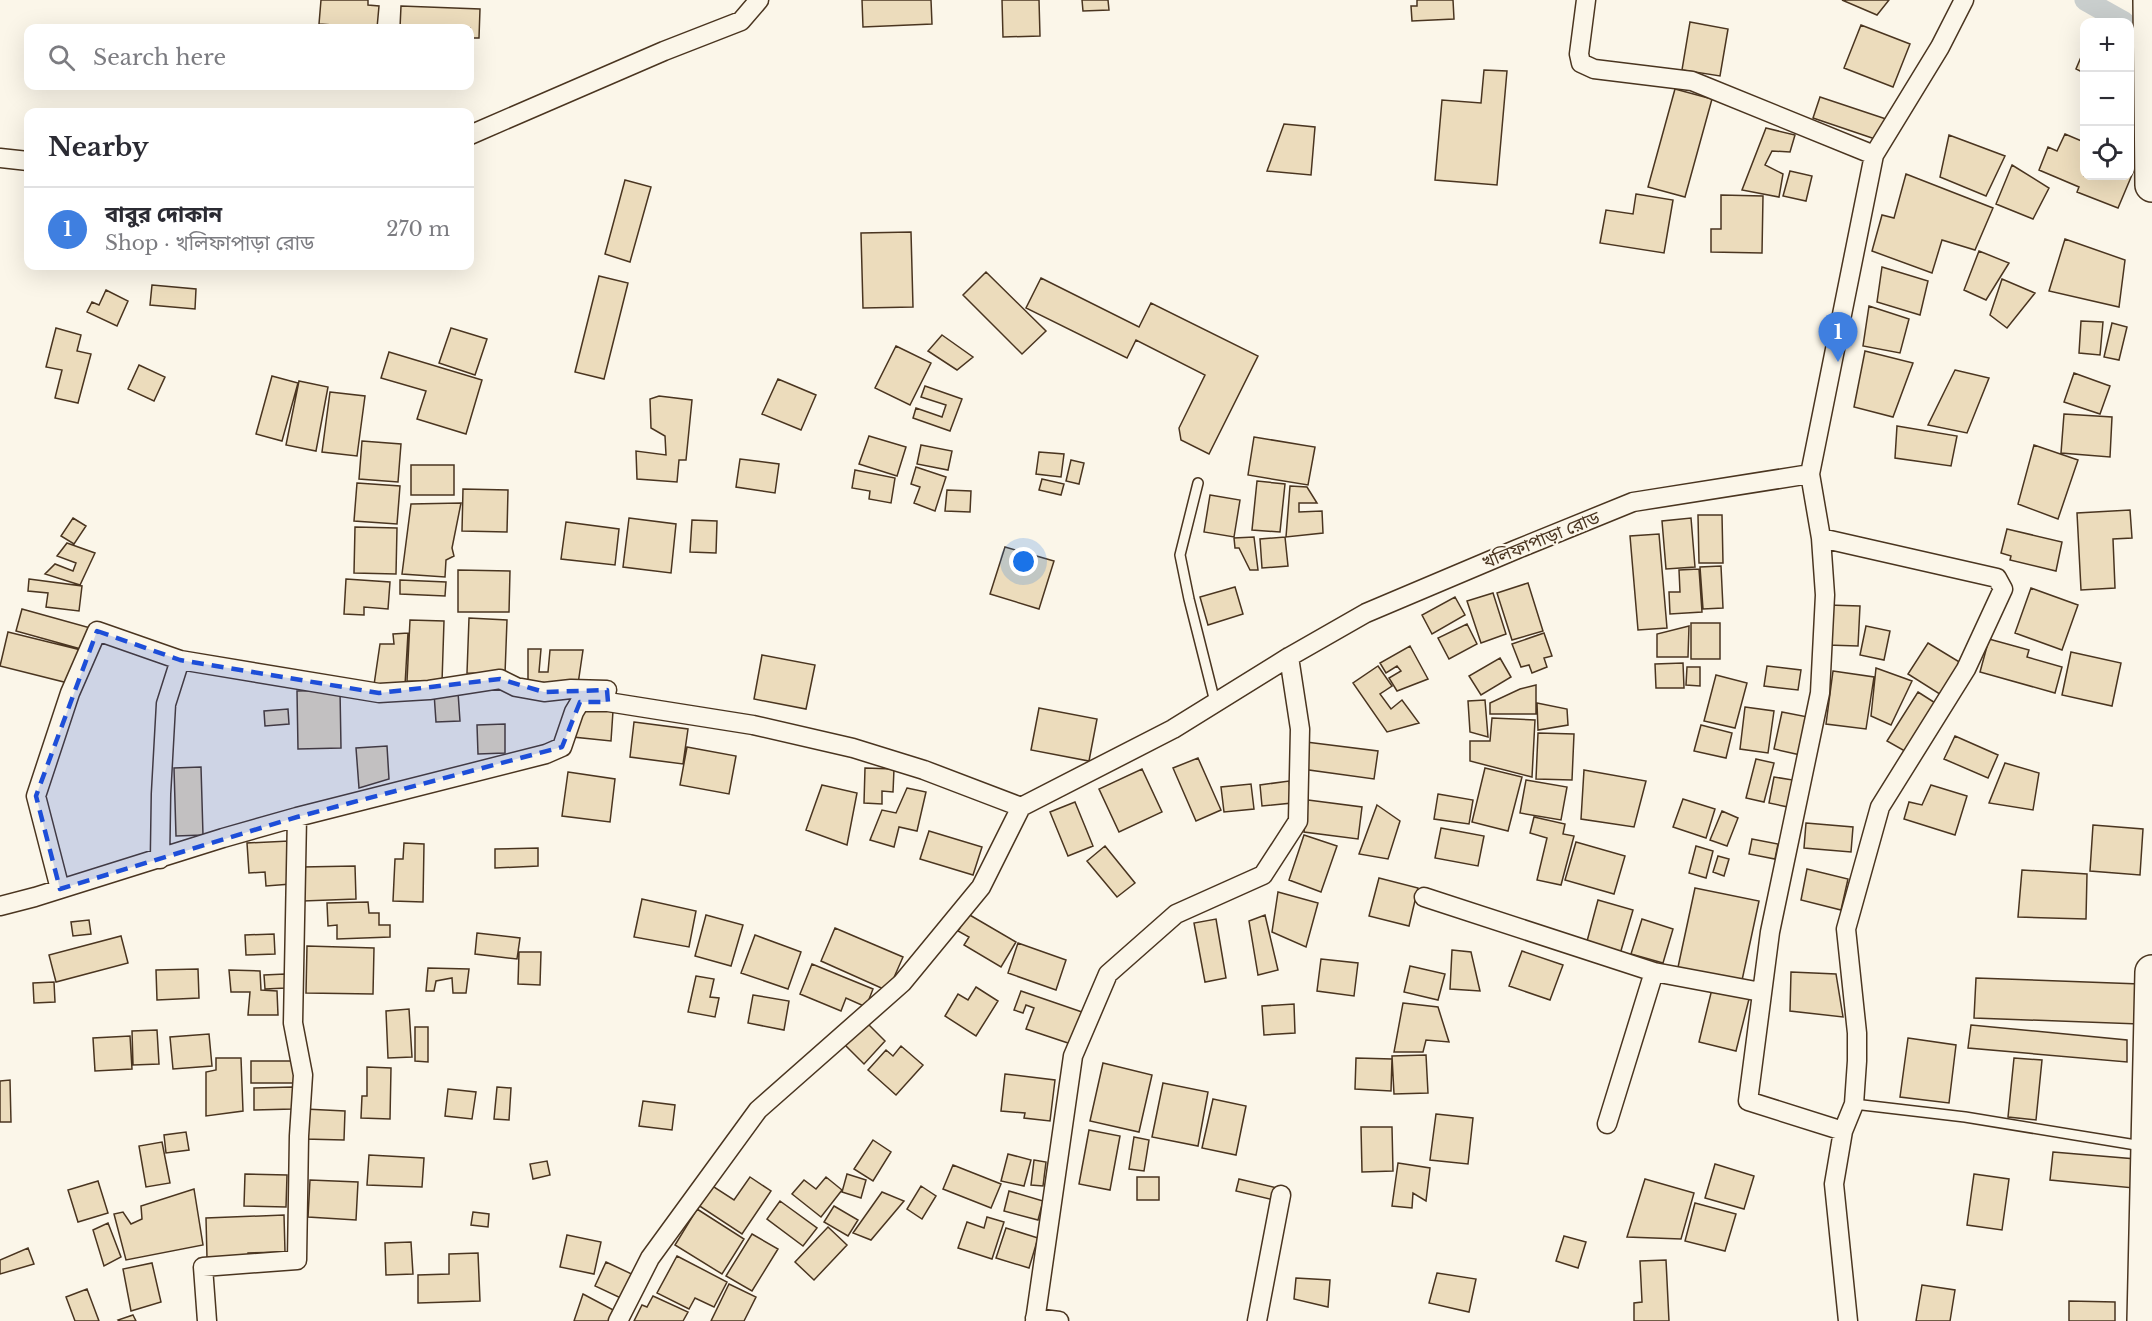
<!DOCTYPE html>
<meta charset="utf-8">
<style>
body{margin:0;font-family:"Libre Baskerville","Noto Sans Bengali",serif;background:#f7f7f7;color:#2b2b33}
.controls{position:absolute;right:18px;top:18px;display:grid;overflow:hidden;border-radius:12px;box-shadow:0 6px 24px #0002}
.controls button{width:54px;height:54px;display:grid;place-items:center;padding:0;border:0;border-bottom:2px solid #e1e1e2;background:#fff;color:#2b2b33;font:30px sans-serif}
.you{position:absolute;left:1024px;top:562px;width:21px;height:21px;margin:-15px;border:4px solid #fff;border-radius:50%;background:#1a73e8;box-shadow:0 0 0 9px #1a73e833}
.badge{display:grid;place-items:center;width:39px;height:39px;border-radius:50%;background:#2563eb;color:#fff;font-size:20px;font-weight:700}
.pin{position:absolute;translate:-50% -50px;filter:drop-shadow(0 2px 3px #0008)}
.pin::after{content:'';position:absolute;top:32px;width:21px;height:18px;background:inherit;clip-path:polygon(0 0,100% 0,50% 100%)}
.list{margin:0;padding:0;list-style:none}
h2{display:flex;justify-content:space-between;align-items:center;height:78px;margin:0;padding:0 24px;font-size:26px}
h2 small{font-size:20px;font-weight:400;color:#7c7c81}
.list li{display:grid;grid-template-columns:39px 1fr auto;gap:18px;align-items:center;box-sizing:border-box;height:84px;padding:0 24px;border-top:2px solid #e1e1e2}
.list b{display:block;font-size:22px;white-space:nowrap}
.list p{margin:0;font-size:20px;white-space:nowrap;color:#7c7c81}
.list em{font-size:20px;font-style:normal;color:#7c7c81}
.icon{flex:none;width:33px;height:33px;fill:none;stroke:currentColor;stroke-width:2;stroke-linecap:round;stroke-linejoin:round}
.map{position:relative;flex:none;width:2152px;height:1321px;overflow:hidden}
.search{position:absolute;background:#fff;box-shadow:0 6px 24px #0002;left:24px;top:24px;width:450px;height:66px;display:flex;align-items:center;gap:15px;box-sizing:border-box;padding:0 21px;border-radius:12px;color:#7c7c81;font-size:22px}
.panel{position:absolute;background:#fff;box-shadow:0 6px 24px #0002;left:24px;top:108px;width:450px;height:162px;border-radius:12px}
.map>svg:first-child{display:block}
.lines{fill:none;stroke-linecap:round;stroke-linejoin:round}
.canal{stroke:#c9cecd;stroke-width:21}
.building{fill:#ecdcbc;stroke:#4a3520;stroke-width:1.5}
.lane-casing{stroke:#4a3520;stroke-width:12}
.street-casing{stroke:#4a3520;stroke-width:21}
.highway-casing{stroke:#4a3520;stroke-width:36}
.lane{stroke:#fbf6e9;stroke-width:9}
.street{stroke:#fbf6e9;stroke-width:18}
.highway{stroke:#fbf6e9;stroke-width:33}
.marked{fill:#1d4ed8;fill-opacity:0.2;stroke:#1d4ed8;stroke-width:4.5;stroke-dasharray:12 8;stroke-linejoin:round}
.labels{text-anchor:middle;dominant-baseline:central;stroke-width:4.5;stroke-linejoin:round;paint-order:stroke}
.street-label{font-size:18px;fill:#4a3520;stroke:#fbf6e9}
</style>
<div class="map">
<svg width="2152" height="1321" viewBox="0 0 2152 1321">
<rect width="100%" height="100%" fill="#fbf6e9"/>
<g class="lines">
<path class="canal" d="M2085 0 2124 22"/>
</g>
<path class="building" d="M321 0H368V5L379 6 377 28 319 24Z
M862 0H931L932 24 863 27Z
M1002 0H1039L1040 36 1003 37Z
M1082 0H1108L1109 10 1083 11Z
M1417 0H1453L1454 19 1412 21 1411 6H1417Z
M1842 0H1889L1877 15Z
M401 6 480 9 479 38H470V28H400Z
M1690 22 1728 29 1720 76 1682 70Z
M1861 25 1910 44 1893 87 1844 68Z
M2084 50V73L2076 69Z
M1484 70 1507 71 1497 185 1435 180 1442 100 1481 103Z
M1675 89 1712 99 1685 197 1648 187Z
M1820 97 1889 120 1881 141 1813 118Z
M1284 124 1315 127 1311 175 1267 171Z
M1766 128 1795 135 1790 152 1772 151 1765 165 1783 174 1779 197 1742 190Z
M2065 134 2084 142V176H2130V160L2137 163 2118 208 2077 192 2079 187 2039 170 2048 147 2057 151Z
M1949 135 2005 156 1986 196 1940 177Z
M2012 165 2049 188 2033 219 1996 204Z
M1790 171 1812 176 1806 201 1783 196Z
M1906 174 1993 208 1975 250 1942 240 1932 273 1872 251 1882 215 1894 218Z
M625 180 651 187 630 262 605 254Z
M1636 194 1673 200 1664 253 1600 243 1606 210 1633 214Z
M1721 195 1763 196 1762 253 1711 252V229H1721Z
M911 232 913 307 863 308 861 233Z
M2065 239 2125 260 2119 307 2049 291Z
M1979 251 2009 263 1986 300 1964 290Z
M1882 267 1928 281 1920 315 1877 302Z
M986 272 1046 331 1022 354 963 295Z
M599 276 628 283 604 379 575 372Z
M1041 278 1139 327 1151 303 1258 356 1209 454 1181 440 1179 428 1205 375 1136 340 1127 358 1026 308Z
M2002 279 2035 293 2007 328 1990 315Z
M152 285 196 289 195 309 150 305Z
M106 290 128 301 117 326 87 312 92 302 99 305Z
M1869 306 1909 319 1900 353 1863 346Z
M2081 321 2103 322 2100 355 2079 353Z
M2112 323 2127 327 2119 360 2104 357Z
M56 328 81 335 77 351 91 354 78 403 55 398 62 370 46 367Z
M451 328 487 339 475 375 439 363Z
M942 335 973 357 957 370 928 351Z
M896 346 931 363 910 405 875 388Z
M1865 351 1913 363 1893 417 1854 407Z
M389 352 482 380 466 434 417 419 426 391 381 378Z
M139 365 165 377 154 401 128 389Z
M1955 370 1989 378 1967 433 1928 425Z
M2074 373 2110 386 2100 414 2064 402Z
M272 376 298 383 282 441 256 434Z
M778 379 816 395 801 430 762 414Z
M299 381 328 387 316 451 286 445Z
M925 386 962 399 950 431 913 418 916 408 942 417 946 405 921 397Z
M330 392 365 396 357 456 322 452Z
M659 396 692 400 686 460H679L677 482 637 479 636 451 666 455 665 436 651 428 650 399Z
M2064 414 2112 417 2110 457 2061 453Z
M1897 426 1957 436 1951 466 1895 458Z
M869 436 906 447 897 476 859 464Z
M1254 437 1315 447 1308 485 1248 475Z
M362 441 401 444 398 482 359 479Z
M921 445 952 451 948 470 917 464Z
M2034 445 2078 460 2058 519 2018 504Z
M1039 452 1064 454 1061 477 1036 474Z
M740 459 779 464 775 493 736 487Z
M1071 460 1084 463 1079 484 1066 481Z
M411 465H454V495H411Z
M916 467 946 477 935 511 914 503 920 487 911 484Z
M855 470 895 478 891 503 869 499 870 491 852 488Z
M1042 479 1064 484 1061 495 1039 490Z
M1257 481 1285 484 1280 532 1252 530Z
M357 483 400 486 397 524 354 521Z
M1290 486 1307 487 1317 503H1299V512L1322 511 1323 533 1286 537Z
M463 489 508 490 507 532 462 531Z
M947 490 971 491 970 512 945 511Z
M1210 495 1240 500 1234 537 1204 532Z
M461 503 452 548 454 556 446 560 445 577 402 574 411 504Z
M2130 510 2132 538 2113 539 2115 588 2081 590 2077 513Z
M1698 515H1722L1723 563H1699Z
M73 518 86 526 74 544 61 536Z
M629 518 676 524 671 573 623 567Z
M1691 518 1695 567 1666 569 1662 521Z
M692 520 717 521 716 553 690 552Z
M566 522 619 529 615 565 561 559Z
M355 527 397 528 396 574 354 573Z
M2007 529 2062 542 2056 571 2010 560 2011 556 2001 553Z
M1659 534 1667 628 1638 630 1630 536Z
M1254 537 1258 570H1250L1239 548H1235L1234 538Z
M1285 537 1288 566 1262 568 1260 539Z
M67 543 95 553 80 585 45 574 55 564 73 571 76 563 57 556Z
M1005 547 1054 561 1039 609 990 594Z
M1721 566 1723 608 1703 609 1700 567Z
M1699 569 1702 612 1670 614 1669 592H1680L1679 570Z
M458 570 510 571 509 612H458Z
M29 579 82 586 79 611 46 607 48 593 28 591Z
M346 579 390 582 388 609 364 607V615L344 614Z
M400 580 446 582 445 596 400 594Z
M1528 583 1543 631 1512 640 1497 593Z
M1235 587 1243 614 1208 625 1200 597Z
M2031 588 2078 605 2062 650 2015 633Z
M1493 593 1506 634 1481 643 1467 601Z
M1455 597 1465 615 1432 634 1422 615Z
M1828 605 1860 606 1858 646 1827 645Z
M22 609 94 629 88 651 16 631Z
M469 618 507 620 505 674 467 673Z
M410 620 444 621 442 682 407 681Z
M1691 623H1720V659H1691Z
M1467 624 1477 644 1449 659 1438 638Z
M1689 626 1688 657H1657V634Z
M1866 626 1890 631 1884 660 1860 655Z
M8 632 81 650 72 684 0 666Z
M408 633 405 685H374L380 644H394L393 634Z
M1544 633 1552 656 1544 658 1547 667 1532 673 1529 665 1521 667 1512 644Z
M1989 639 2029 650 2027 657 2062 667 2055 693 1980 672Z
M1928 643 1966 666 1946 698 1908 674Z
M1410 646 1428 679 1397 691 1389 678 1401 671 1397 666 1386 673 1380 663Z
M528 649H541L539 672H548L550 650H583L578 684 528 682Z
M2071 652 2121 663 2112 706 2062 695Z
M762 655 815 665 806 709 754 699Z
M1500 658 1511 677 1481 695 1469 676Z
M1683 663 1684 688H1656L1655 664Z
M1378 666 1392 686 1380 694 1391 709 1402 700 1419 723 1387 732 1353 683Z
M1767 666 1801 670 1798 690 1764 686Z
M1687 667H1700V686L1686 685Z
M1876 668 1912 681 1891 725 1871 716Z
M1833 671 1874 677 1866 729 1826 724Z
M1716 675 1747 683 1735 728 1704 721Z
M1536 685V714H1490V703L1520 689Z
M340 690 341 748 298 749 297 691Z
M458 692 460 721 436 722 434 693Z
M1918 692 1940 706 1910 754 1887 741Z
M1485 700 1488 737 1470 732 1468 701Z
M1537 703 1567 709 1568 725 1538 730Z
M1745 707 1774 711 1768 753 1740 749Z
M583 708 613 711 611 741 573 737Z
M1039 708 1097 719 1089 761 1031 750Z
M288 709 289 724 265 726 264 711Z
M1782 712 1813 718 1805 756 1774 749Z
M1492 718 1535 720 1532 777 1470 761V741H1490Z
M634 722 688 729 683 764 630 757Z
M505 724V753L478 754 477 725Z
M1701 725 1732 733 1726 758 1694 751Z
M1538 733 1574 734 1572 780 1536 779Z
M1955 736 1998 755 1988 778 1944 759Z
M1306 742 1378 751 1374 779 1302 769Z
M387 746 389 779 359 788 356 748Z
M687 747 736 756 729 794 680 785Z
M1198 758 1221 810 1196 821 1173 768Z
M1756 759 1774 763 1764 802 1746 798Z
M2005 763 2039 773 2033 810 1989 803Z
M201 767 203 835 176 836 174 768Z
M865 768 894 769 893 792 882 791V804L864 803Z
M1485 768 1522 777 1508 831 1472 822Z
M1142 769 1162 812 1119 832 1099 789Z
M1584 770 1646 781 1634 827 1581 819Z
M568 772 615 779 610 822 562 816Z
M1774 777 1793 780 1788 807 1769 803Z
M1526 780 1567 787 1561 820 1520 813Z
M1289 781 1292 803 1262 806 1260 785Z
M1251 784 1254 809 1224 812 1221 787Z
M822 785 857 793 847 845 806 830Z
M1931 785 1967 796 1955 835 1904 819 1909 802 1922 805Z
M907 788 926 792 917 831 899 827 894 847 870 840 882 810 896 813Z
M1438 794 1473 800 1469 824 1434 819Z
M1683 799 1715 809 1706 838 1673 827Z
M1308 800 1362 807 1358 839 1304 832Z
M1075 802 1093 846 1068 856 1050 812Z
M1377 805 1400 821 1388 859 1359 854Z
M1722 811 1738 818 1727 846 1710 840Z
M1534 817 1565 824 1563 834 1574 836 1561 885 1537 880 1547 838 1530 833Z
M1806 823 1853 827 1851 852 1804 848Z
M2093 825 2143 829 2140 875 2090 871Z
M1441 828 1484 836 1478 866 1435 858Z
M929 831 982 847 973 875 920 859Z
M1304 835 1337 846 1321 892 1289 880Z
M1752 839 1778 844 1775 859 1749 854Z
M289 841 291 884 266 886 265 872 249 873 247 843Z
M1576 842 1625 856 1614 894 1565 880Z
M404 843 424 844 423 902 393 901 395 859H403Z
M1105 846 1135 883 1117 897 1087 861Z
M1696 846 1713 851 1706 878 1689 873Z
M538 848V866L495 868V849Z
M1718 856 1729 859 1724 876 1713 872Z
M355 866 356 899 303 901 302 867Z
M1807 869 1848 879 1841 910 1801 900Z
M2022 870 2087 874 2086 919 2018 917Z
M1379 878 1418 888 1409 926 1369 916Z
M1695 888 1759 901 1741 985 1677 972Z
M1278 892 1318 903 1306 947 1272 932Z
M642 899 696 911 689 947 634 937Z
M1598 900 1633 910 1620 954 1586 945Z
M368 902 369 913H379V925H390V937L337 939V925L328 926 327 903Z
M968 914 1016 942 1001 967 964 945 969 937 958 931Z
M706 915 743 925 731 966 695 956Z
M1265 915 1278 970 1258 975 1249 921Z
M1216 919 1226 978 1205 982 1194 923Z
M1642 919 1673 929 1663 963 1631 954Z
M89 920 91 934 73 936 71 922Z
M835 928 903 957 888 991 821 961Z
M477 933 520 938 517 959 475 954Z
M274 934 275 954 246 955 245 935Z
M755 935 801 952 788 989 741 973Z
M121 936 128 963 56 982 49 955Z
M1018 943 1066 960 1056 990 1008 973Z
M307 946 374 948 373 994 306 993Z
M1452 950 1471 952 1480 991 1450 989Z
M1522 951 1563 965 1550 1000 1509 986Z
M519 952H541L540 985 518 984Z
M1321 959 1358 963 1354 996 1317 991Z
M812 964 873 989 866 1007 846 998 841 1011 800 994Z
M1410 966 1445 974 1438 1000 1404 992Z
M428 968 469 969 466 993H453L452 978 436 981 434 991H426Z
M198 969 199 998 157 1000 156 970Z
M229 970 260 971 261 990 277 991 278 1015H248L250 992H231Z
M1791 972 1836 974 1843 1017 1790 1011Z
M285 974 286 988 265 989 264 975Z
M696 976 714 979 710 997 719 998 715 1017 688 1012Z
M1976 978 2140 984 2139 1024 1974 1018Z
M54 982 55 1002 34 1003 33 983Z
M976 987 998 1001 976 1036 945 1016 958 994 968 1000Z
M1712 989 1749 999 1736 1051 1699 1042Z
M1021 991 1082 1012 1071 1044 1026 1029 1034 1008 1026 1005 1023 1013 1014 1010Z
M753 995 789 1001 784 1030 748 1023Z
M1403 1003 1438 1007 1449 1042 1426 1040 1423 1052H1394Z
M1294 1004 1295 1033 1264 1035 1262 1006Z
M409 1009 412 1057 388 1058 386 1011Z
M865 1021 885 1041 864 1064 843 1043Z
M1971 1025 2127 1040V1062L1968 1048Z
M415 1027H428V1062L415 1061Z
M157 1030 159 1064 133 1065 132 1031Z
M209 1034 212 1066 173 1069 170 1037Z
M130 1036 132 1069 95 1071 93 1038Z
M1908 1038 1956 1045 1949 1103 1900 1097Z
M901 1046 923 1065 896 1095 868 1070 886 1050 893 1056Z
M1426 1055 1428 1093 1394 1094 1392 1056Z
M216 1058H241L243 1111 206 1116V1072L216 1070Z
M1356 1058 1392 1059 1391 1091 1355 1089Z
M2014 1058 2042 1060 2036 1120 2008 1117Z
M251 1061H294V1083H251Z
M1103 1063 1152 1075 1139 1132 1090 1121Z
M367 1067 391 1068 390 1119 361 1118 362 1096H367Z
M1005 1074 1055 1080 1050 1121 1024 1118 1025 1113 1001 1111Z
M10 1080 11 1122H0V1081Z
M1163 1083 1208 1092 1198 1146 1152 1137Z
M293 1087V1109L254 1110V1088Z
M497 1087 511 1088 509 1120 494 1119Z
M448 1089 476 1092 472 1119 445 1116Z
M1213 1099 1246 1106 1236 1155 1202 1148Z
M643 1101 675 1105 672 1130 639 1126Z
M305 1109 345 1111 344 1140 304 1139Z
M1436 1114 1473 1118 1468 1164 1430 1160Z
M1361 1127H1392L1393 1171 1362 1172Z
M1089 1130 1120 1136 1110 1190 1079 1184Z
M186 1132 189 1150 166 1153 164 1135Z
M1134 1137 1149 1140 1144 1171 1129 1169Z
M873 1140 891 1152 873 1181 854 1169Z
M162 1142 170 1183 146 1187 139 1146Z
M2053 1152 2136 1159 2134 1188 2050 1180Z
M1008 1154 1031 1160 1024 1186 1001 1181Z
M369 1155 424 1158 422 1187 367 1185Z
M1034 1160 1046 1162 1043 1186 1031 1185Z
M547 1161 550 1175 533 1179 530 1164Z
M1398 1163 1430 1168 1426 1201 1413 1193 1412 1208 1392 1206Z
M1715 1164 1754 1176 1744 1209 1705 1198Z
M953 1165 1001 1184 991 1208 943 1189Z
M245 1174 287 1175 286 1207 244 1206Z
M847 1174 866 1180 861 1198 842 1192Z
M1974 1174 2009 1179 2002 1230 1967 1225Z
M750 1177 771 1191 742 1234 698 1205 711 1185 734 1200Z
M826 1177 842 1190 821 1217 792 1194 804 1180 816 1189Z
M1137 1177H1159V1200H1137Z
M1239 1179 1277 1188 1274 1200 1236 1191Z
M1645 1179 1694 1193 1681 1239 1627 1237Z
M310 1180 358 1182 356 1220 308 1217Z
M98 1181 108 1213 78 1222 68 1190Z
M921 1186 936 1196 922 1219 907 1209Z
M194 1189 203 1245 126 1260 114 1214 123 1212 131 1224 142 1219 141 1206Z
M1009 1191 1043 1201 1038 1220 1004 1211Z
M882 1192 904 1201 871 1240 853 1233Z
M780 1201 817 1228 803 1246 767 1219Z
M1695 1203 1736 1214 1725 1251 1685 1241Z
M834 1206 858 1220 848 1236 824 1222Z
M697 1209 744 1239 722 1274 675 1245Z
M473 1212 489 1214 488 1227 471 1225Z
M284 1215 285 1252 248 1253V1256L207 1258 206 1218Z
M987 1217 1004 1222 992 1259 958 1248 967 1222 984 1228Z
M108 1223 121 1257 104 1266 93 1230Z
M828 1227 847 1245 814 1280 795 1262Z
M1006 1228 1038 1238 1029 1268 996 1258Z
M752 1234 778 1249 752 1291 726 1276Z
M567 1235 601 1242 594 1274 560 1267Z
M1564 1236 1586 1242 1578 1268 1556 1261Z
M411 1242 413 1274 386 1275 385 1243Z
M28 1248 34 1264 0 1274V1260Z
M478 1253 480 1301 418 1303V1275L449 1274V1254Z
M677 1256 727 1282 714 1307 695 1298 689 1309 657 1293Z
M1666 1260 1669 1321H1634V1303L1642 1302 1640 1261Z
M606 1262 636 1276 625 1300 595 1286Z
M152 1263 161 1302 131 1311 123 1269Z
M1437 1273 1476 1279 1469 1312 1429 1303Z
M1296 1278 1330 1280 1328 1307 1294 1299Z
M729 1284 756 1297 744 1321H711Z
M1922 1285 1955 1290 1950 1321H1916Z
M87 1289 99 1321H75L66 1297Z
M583 1294 619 1313 615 1321H574Z
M653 1296 688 1312 683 1321H634L642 1305 647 1307Z
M2069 1301 2115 1302V1321H2069Z
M133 1315 136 1321H119L118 1320Z"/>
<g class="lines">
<defs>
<path id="lane" d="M1198 483 1180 555 1189 599 1215 702
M1854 1104 1965 1117 2142 1146"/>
<path id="street" d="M1586 0 1579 54 1581 63 1594 69 1692 81 1874 155
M470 135 664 51 741 21 759 0
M0 158 28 161
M1821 538 1997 578 2003 589 1966 669 1880 807 1846 929 1857 1033V1061L1854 1104 1843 1131
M180 660 379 693 429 690 500 679 516 687 544 692 571 689 607 690
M60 889 36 796 70 693 97 631 180 660 166 704 161 794 160 859
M1424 897 1654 972 1761 992
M0 906 35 897 223 838 297 817 546 754 562 747 574 712 580 702H608L753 725 853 748 924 770 1021 807
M1607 1124 1654 972
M1035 1318 1059 1321
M207 1321 203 1267 297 1260 299 1136 303 1075 293 1023 297 817
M618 1321 650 1258 758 1110 902 983 981 887 1021 807 1173 729 1289 657 1366 613 1515 550 1633 502 1810 474
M1035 1321 1073 1056 1108 974 1176 914 1263 875 1298 821 1300 729 1289 657
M1257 1321 1281 1195
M1848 1321 1834 1184 1843 1131 1748 1101 1770 932 1820 693 1825 595 1821 538 1810 474 1874 155 1940 47 1964 0"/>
<path id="highway" d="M2150 0 2152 185
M2144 1321 2152 972"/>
</defs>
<use href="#lane" class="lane-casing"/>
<use href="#street" class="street-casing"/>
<use href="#highway" class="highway-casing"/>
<use href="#lane" class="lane"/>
<use href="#street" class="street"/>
<use href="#highway" class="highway"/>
</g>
<path class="marked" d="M97 631 180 660 379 693 500 679 544 692 607 690 608 702H580L562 747 297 817 60 889 36 796Z"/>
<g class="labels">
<g class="street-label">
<text transform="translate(1541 540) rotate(-22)">খলিফাপাড়া রোড</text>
</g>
</g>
</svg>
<div class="controls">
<button>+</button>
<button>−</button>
<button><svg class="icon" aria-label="locate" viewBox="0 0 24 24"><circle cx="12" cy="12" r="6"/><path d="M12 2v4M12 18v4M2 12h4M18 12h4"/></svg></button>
</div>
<div class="you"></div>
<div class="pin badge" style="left:1838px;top:362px;background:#3f7fe0">1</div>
<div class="search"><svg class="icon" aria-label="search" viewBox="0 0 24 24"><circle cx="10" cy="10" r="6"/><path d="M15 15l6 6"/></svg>Search here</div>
<section class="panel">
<h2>Nearby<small></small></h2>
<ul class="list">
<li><span class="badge" style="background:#3f7fe0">1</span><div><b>বাবুর দোকান</b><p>Shop · খলিফাপাড়া রোড</p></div><em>270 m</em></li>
</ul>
</section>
</div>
